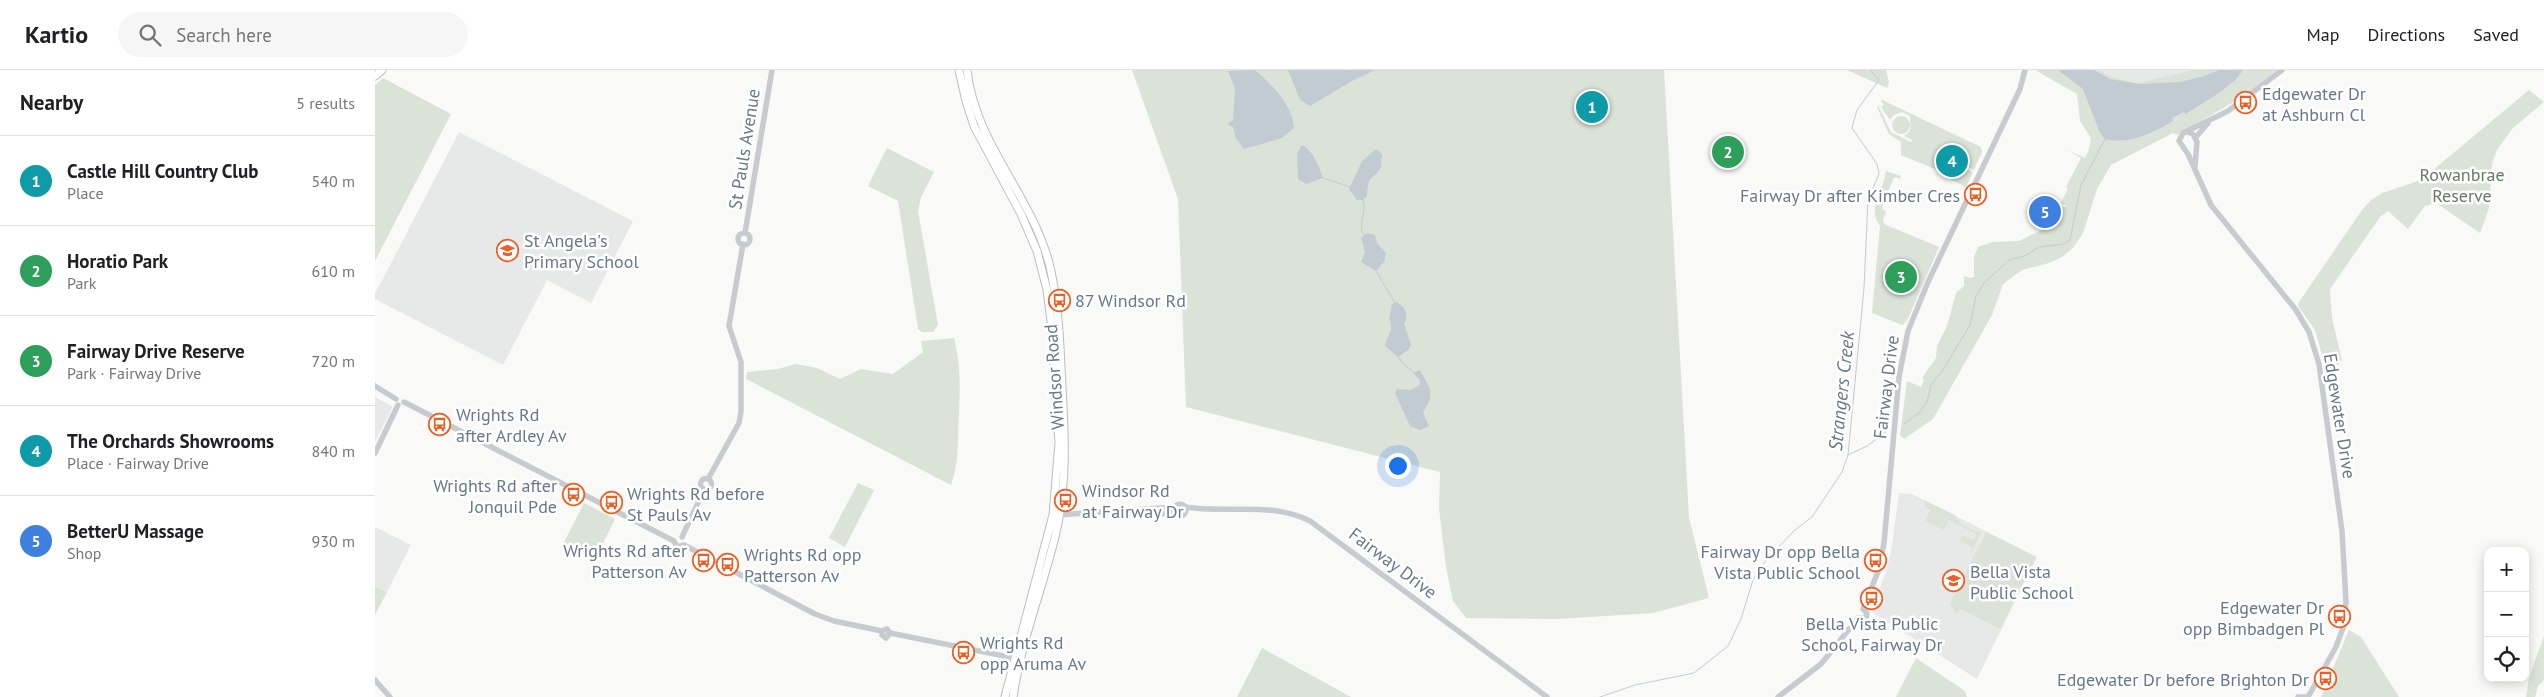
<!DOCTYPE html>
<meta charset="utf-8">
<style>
body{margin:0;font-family:"PT Sans",sans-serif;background:#f6f6f6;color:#202124}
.controls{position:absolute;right:15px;bottom:15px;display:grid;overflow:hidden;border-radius:10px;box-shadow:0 2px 12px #0003}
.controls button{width:45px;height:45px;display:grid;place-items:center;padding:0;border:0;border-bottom:1px solid #e0e0e0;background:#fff;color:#202124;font:25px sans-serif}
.you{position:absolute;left:1022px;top:395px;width:18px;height:18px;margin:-12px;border:4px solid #fff;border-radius:50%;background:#1a73e8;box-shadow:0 0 0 8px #1a73e833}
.badge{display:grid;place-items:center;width:32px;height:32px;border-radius:50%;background:#ed5e24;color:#fff;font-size:16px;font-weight:700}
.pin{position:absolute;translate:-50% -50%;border:2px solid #fff;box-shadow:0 1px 5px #0006}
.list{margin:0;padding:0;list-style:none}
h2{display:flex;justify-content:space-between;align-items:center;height:65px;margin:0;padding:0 20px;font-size:21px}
h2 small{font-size:16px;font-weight:400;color:#757577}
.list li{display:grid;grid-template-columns:32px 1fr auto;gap:15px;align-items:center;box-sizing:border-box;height:90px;padding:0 20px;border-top:1px solid #e0e0e0}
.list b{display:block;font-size:19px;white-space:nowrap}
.list p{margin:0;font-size:16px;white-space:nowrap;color:#757577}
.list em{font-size:16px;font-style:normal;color:#757577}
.icon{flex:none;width:28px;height:28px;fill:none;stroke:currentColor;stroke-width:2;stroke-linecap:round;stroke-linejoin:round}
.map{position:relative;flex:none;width:2169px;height:627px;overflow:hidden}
header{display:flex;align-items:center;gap:30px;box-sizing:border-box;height:70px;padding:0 25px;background:#fff;border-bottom:1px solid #e0e0e0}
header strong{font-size:24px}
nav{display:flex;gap:28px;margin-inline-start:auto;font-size:18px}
.search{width:350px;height:45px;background:#f6f6f6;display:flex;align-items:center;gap:12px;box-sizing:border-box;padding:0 18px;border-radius:28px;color:#757577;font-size:19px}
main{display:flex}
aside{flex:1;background:#fff}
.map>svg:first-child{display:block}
.built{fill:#e7e8e8}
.green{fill:#dbe2d8}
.water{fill:#c2cbd1}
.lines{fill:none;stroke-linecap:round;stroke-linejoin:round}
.stream{stroke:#c2cbd1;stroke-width:1}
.major-casing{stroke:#babec2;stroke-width:9}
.minor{stroke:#c7cbcf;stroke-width:5.5}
.major{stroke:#fff;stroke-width:7}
.labels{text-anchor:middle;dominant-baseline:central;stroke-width:5;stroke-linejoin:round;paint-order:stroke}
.poi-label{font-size:18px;fill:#67788a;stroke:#fff;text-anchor:start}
.street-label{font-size:18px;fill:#67788a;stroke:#fff}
.park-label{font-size:18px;fill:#667a62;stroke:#fff}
.water-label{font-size:19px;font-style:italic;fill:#637984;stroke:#fff}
</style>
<header>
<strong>Kartio</strong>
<div class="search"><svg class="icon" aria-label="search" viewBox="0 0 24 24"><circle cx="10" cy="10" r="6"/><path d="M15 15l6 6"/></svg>Search here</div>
<nav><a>Map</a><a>Directions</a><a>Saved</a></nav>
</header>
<main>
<aside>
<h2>Nearby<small>5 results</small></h2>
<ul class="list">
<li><span class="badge" style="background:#0f9aa8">1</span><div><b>Castle Hill Country Club</b><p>Place</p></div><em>540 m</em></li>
<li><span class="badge" style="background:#2e9e5b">2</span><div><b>Horatio Park</b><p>Park</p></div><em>610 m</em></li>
<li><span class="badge" style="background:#2e9e5b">3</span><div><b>Fairway Drive Reserve</b><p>Park · Fairway Drive</p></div><em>720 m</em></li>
<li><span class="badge" style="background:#0f9aa8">4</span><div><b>The Orchards Showrooms</b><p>Place · Fairway Drive</p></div><em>840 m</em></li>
<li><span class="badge" style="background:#3f7fe0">5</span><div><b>BetterU Massage</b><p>Shop</p></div><em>930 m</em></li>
</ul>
</aside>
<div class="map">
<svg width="2169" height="627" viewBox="0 0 2169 627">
<rect width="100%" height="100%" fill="#f9f9f7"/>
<path class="built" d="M1725 0H1818L1761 13 1735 6Z
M84 62 258 151 216 233 172 210 128 295 0 229V224Z
M0 327 18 337 0 372Z
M1524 423 1537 424 1662 487 1602 609 1498 543 1496 539 1510 505 1516 482Z
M0 457 36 475 12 522 0 516Z"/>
<path class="green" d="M757 0H1289L1314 448 1334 528 1278 543 1183 549 1091 548 1078 531 1071 497 1064 438 1065 402 811 337 803 129Z
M1472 0H1511L1514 12 1512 18Z
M1660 0H1725L1735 6 1761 13 1818 0H1902L1869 26 1802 65 1798 63 1736 95 1722 119 1708 163 1698 178 1687 187 1674 193 1647 200 1628 214 1617 245 1558 349 1529 369 1525 365 1532 311 1546 317 1549 310 1547 308 1561 288 1562 276 1572 256 1581 223 1589 216V206L1595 208 1599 207V187L1603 177 1617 172 1644 171 1675 156 1682 138 1692 136 1686 133 1693 118 1691 117 1706 88 1692 80 1710 88 1714 79 1716 68 1705 51 1702 24Z
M8 8 76 44 0 191V15Z
M2154 20 2169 32 2138 58 2122 80 2117 94 2114 138 2105 163 2061 133 2050 136 2033 159 2013 141 2005 147 1955 219 1957 248 1967 290 1962 296H1950L1940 260 1923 236 1924 232 1987 140 1996 130 2007 123 2040 112 2052 105Z
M1507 30 1606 77 1607 82 1599 100 1590 96 1593 89 1569 77 1561 92 1569 97 1567 102 1526 85V72L1514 64 1502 37 1503 35 1516 62 1536 72 1537 70 1529 66C1538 61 1535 55 1535 46L1527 42 1519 45 1515 50 1506 37 1509 34 1506 32Z
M1517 55a9 9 0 1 1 18 0a9 9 0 1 1-18 0Z
M512 78 559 102 546 127 543 141 563 255 558 262H547L543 259 523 131 493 116Z
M1571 97 1586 104 1589 98 1598 102 1591 117 1567 105Z
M1511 101 1526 106 1525 109 1519 107 1507 138 1511 142 1508 150 1509 154 1564 177 1532 251 1527 255 1497 243 1505 156C1491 140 1509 119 1511 101Z
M579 268C586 296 585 317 584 345 582 371 585 390 576 415L371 309 372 302 403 299 421 294 442 298 465 309 486 299 518 304 548 282 546 271Z
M483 413 499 420 470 477 454 468Z
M1549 430 1580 445 1585 454 1600 461H1607L1595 485 1597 477 1585 471 1587 466 1599 470 1601 464 1550 437Z
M209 433 240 449 220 490 188 474Z
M1555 440 1574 450 1569 460 1550 451Z
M1611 462 1661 487 1625 559 1586 539 1581 543 1575 534Z
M0 516 12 522 0 545Z
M1974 560 1986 567 2024 627H1946Z
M2169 566V610L2163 616 2160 627H2151L2154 608Z
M887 578 976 627H862Z
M1541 588 1590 621 1592 627H1521Z"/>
<path class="water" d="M880 0C896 14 918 35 919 58L907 68 869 79 861 69 858 57 852 54 858 50 860 19 853 1Z
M913 0H1000L977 11 935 36 925 30Z
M1683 0H1719L1735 9 1764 14 1805 12 1826 7 1845 0H1867C1863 14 1824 35 1811 44L1809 42 1797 48 1798 51C1777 63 1755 75 1730 69L1725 63 1708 19Z
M927 75C937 78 945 99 948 108L931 114 923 109 922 83Z
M1001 79 1007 84 1006 98C993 115 994 103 992 126L988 130H982L974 119 987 91Z
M992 163 1000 165 1002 173 1011 183 1009 192 1001 201 986 192 990 182 986 167Z
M1022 232C1030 238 1032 241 1031 251L1029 253 1036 275 1033 280 1023 287 1010 276C1012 266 1020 259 1014 249L1017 234Z
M1045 300 1055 319V329L1048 343 1054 356 1045 360 1035 356 1020 323 1022 319 1035 320 1045 315V310L1038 303Z"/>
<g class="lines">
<path class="stream" d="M948 108 975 117
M988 130C992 143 983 151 988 164
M1001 201 1020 233
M1024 287 1027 293 1039 302
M1529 354 1544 343 1552 332 1556 315 1568 300 1595 255 1601 226 1609 213 1634 190 1650 186 1664 177 1689 174 1695 170 1706 115 1730 69
M1473 385 1492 376 1512 361
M1225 627 1260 615 1319 603 1353 576 1366 549 1378 510 1391 490 1420 460 1437 447 1467 402 1473 385 1489 218 1493 130 1504 104 1502 94 1477 58 1482 40 1504 10 1495 0"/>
<defs>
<path id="major" d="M584 0 591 31 599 56 646 144 662 181 672 220 676 251 684 373 678 445 630 627
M592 0C600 75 658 126 675 197 684 236 685 277 687 317 690 367 692 417 680 467 667 520 646 572 638 627
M0 6 7 0"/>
</defs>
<use href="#major" class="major-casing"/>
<path class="minor" d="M1907 0 1853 41 1808 63 1804 71 1813 84 1836 135 1921 240 1934 262 1944 294 1967 461 1971 532 1969 555 1961 577 1933 627
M1812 62 1818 64 1822 72 1820 96
M1821 67 1833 53
M370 163 397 0
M363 169a6 6 0 1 1 12 0a6 6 0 1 1-12 0Z
M0 316 21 329
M29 332 299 471
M0 383 23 335
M325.5 414a5.5 5.5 0 1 1 11 0a5.5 5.5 0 1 1-11 0Z
M333 409 364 353 366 341V292L354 256 368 174
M799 440a6 6 0 1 1 12 0a6 6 0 1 1-12 0Z
M811 437C853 444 895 431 935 451L1172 627
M755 443 800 444
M682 445 800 437
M307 467 329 420
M299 471 302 477 309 475
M309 475 440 544 459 551 507 561 512 559 515 563 644 589
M1488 539 1504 499 1509 473 1524 307 1533 261 1553 212 1645 19 1650 0
M1483 548H1491L1492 543 1488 539
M507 561V565L511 568 515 563
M0 610 15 627
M1403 627 1446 594 1483 548
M1923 627H1933"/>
<use href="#major" class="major"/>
</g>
<defs>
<symbol id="bus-ring" viewBox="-11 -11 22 22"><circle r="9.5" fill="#fff" stroke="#ed5e24" stroke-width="1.5"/><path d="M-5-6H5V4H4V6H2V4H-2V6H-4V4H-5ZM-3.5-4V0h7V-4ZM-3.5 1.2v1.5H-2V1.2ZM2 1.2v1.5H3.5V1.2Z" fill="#ed5e24"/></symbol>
<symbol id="school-ring" viewBox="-11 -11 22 22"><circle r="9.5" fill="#fff" stroke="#ed5e24" stroke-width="1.5"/><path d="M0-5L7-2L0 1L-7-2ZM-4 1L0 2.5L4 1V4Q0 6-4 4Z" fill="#ed5e24"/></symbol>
</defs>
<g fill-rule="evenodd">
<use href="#bus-ring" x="1858" y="20" width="25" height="25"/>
<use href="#bus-ring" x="1588" y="112" width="25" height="25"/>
<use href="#school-ring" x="120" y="168" width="25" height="25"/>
<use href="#bus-ring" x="672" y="218" width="25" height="25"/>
<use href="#bus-ring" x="52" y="342" width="25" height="25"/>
<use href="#bus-ring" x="186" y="412" width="25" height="25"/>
<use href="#bus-ring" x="678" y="418" width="25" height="25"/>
<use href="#bus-ring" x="224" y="420" width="25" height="25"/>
<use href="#bus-ring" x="316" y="478" width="25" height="25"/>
<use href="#bus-ring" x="1488" y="478" width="25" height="25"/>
<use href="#bus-ring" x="340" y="482" width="25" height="25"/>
<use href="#school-ring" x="1566" y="498" width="25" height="25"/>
<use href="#bus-ring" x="1484" y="516" width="25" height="25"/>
<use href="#bus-ring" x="1952" y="534" width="25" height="25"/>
<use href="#bus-ring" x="576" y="570" width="25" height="25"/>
<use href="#bus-ring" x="1938" y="596" width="25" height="25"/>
</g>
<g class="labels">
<g class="poi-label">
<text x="1887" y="23">Edgewater Dr<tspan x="1887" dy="21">at Ashburn Cl</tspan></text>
<text x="1585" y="125" text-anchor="end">Fairway Dr after Kimber Cres</text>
<text x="149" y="170">St Angela's<tspan x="149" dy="21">Primary School</tspan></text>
<text x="700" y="230">87 Windsor Rd</text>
<text x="81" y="344">Wrights Rd<tspan x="81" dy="21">after Ardley Av</tspan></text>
<text x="182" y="415" text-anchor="end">Wrights Rd after<tspan x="182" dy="21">Jonquil Pde</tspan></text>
<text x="707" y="420">Windsor Rd<tspan x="707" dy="21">at Fairway Dr</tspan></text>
<text x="252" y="423">Wrights Rd before<tspan x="252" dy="21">St Pauls Av</tspan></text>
<text x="312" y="480" text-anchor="end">Wrights Rd after<tspan x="312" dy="21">Patterson Av</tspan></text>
<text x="1485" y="481" text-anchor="end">Fairway Dr opp Bella<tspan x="1485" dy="21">Vista Public School</tspan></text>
<text x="369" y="484">Wrights Rd opp<tspan x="369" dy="21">Patterson Av</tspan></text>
<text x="1595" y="501">Bella Vista<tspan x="1595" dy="21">Public School</tspan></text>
<text x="1949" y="537" text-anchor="end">Edgewater Dr<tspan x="1949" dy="21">opp Bimbadgen Pl</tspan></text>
<text x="1497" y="553" text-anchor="middle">Bella Vista Public<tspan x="1497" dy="21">School, Fairway Dr</tspan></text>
<text x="605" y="572">Wrights Rd<tspan x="605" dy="21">opp Aruma Av</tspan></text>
<text x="1934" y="609" text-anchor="end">Edgewater Dr before Brighton Dr</text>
</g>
<g class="street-label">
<text transform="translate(369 79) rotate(-81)">St Pauls Avenue</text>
<text transform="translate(679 307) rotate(-94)">Windsor Road</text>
<text transform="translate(1511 317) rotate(-83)">Fairway Drive</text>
<text transform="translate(1965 346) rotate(81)">Edgewater Drive</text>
<text transform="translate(1018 493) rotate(37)">Fairway Drive</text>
</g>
<g class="park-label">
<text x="2087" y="104">Rowanbrae<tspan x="2087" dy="21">Reserve</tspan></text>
</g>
<g class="water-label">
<text transform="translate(1466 321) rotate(-84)">Strangers Creek</text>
</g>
</g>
</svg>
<div class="controls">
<button>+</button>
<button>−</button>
<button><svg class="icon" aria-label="locate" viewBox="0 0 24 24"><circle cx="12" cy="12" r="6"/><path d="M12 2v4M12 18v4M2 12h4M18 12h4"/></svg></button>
</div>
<div class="you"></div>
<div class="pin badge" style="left:1217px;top:37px;background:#0f9aa8">1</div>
<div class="pin badge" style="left:1353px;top:82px;background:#2e9e5b">2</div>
<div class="pin badge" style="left:1526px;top:207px;background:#2e9e5b">3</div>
<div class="pin badge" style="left:1577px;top:91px;background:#0f9aa8">4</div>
<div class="pin badge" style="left:1670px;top:142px;background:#3f7fe0">5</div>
</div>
</main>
